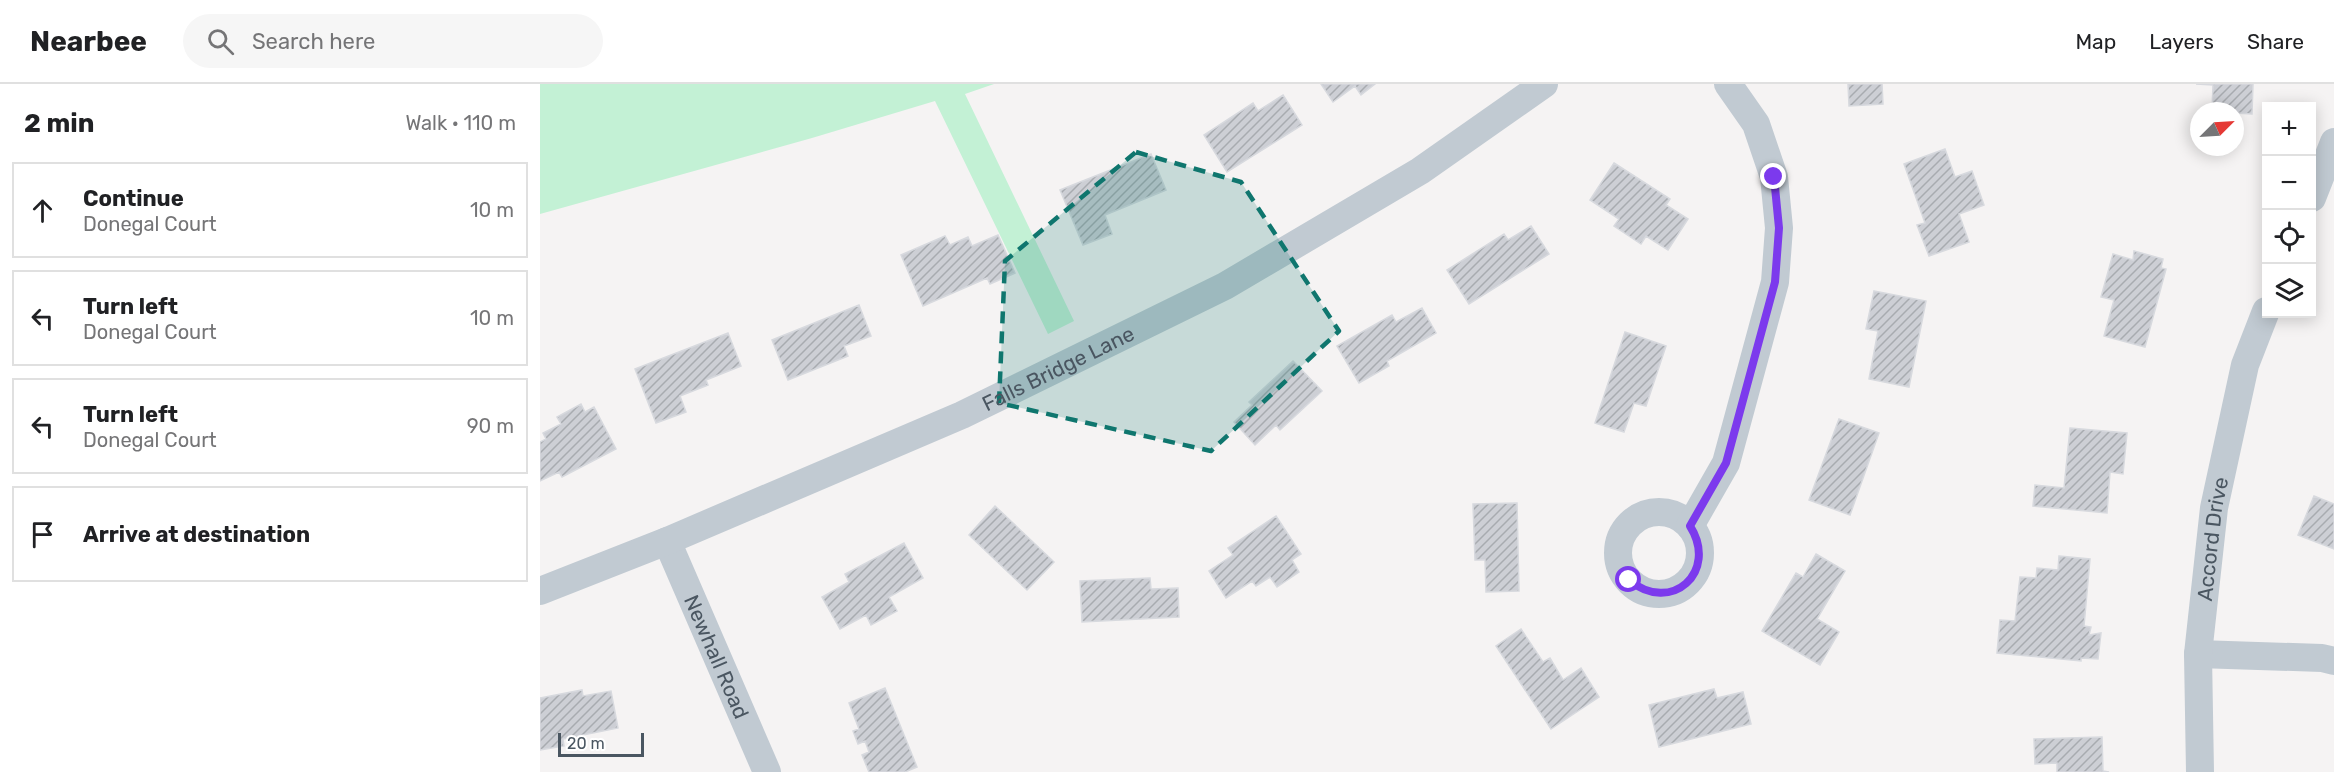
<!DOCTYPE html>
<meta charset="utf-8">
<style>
body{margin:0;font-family:Rubik,sans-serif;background:#f6f6f6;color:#202124}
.controls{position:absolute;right:18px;top:18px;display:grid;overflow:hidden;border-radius:0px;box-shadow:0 3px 15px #0003}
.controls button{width:54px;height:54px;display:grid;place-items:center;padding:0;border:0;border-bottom:2px solid #e0e0e0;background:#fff;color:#202124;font:30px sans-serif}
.compass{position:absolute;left:1650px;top:18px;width:54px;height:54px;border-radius:50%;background:#fff;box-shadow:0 3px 15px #0003;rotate:66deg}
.scale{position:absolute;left:18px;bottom:15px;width:86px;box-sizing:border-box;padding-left:6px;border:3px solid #4a5661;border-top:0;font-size:16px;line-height:21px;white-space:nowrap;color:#4a5661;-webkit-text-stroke:4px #fff;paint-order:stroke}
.stop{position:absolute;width:18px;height:18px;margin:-14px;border:4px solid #7c3aed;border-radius:50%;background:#fff}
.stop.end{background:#7c3aed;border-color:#fff;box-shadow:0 2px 6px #0008}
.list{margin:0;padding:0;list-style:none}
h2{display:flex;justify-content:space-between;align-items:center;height:78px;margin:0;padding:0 24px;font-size:26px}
h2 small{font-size:20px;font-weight:400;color:#757577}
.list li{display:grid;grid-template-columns:39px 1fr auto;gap:18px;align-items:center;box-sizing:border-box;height:96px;margin:0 12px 12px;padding:0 12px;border:2px solid #e0e0e0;border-radius:0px}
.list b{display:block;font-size:22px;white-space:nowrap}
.list p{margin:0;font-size:20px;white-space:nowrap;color:#757577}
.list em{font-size:20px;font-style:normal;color:#757577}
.icon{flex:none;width:33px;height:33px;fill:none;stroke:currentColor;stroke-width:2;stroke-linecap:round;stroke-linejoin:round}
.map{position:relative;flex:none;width:1794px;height:688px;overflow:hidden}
header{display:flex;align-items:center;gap:36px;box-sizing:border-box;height:84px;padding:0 30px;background:#fff;border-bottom:2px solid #e0e0e0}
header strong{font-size:28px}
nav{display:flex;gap:33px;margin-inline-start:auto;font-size:21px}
.search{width:420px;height:54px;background:#f6f6f6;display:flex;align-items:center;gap:15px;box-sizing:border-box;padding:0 21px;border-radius:33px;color:#757577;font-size:22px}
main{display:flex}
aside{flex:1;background:#fff}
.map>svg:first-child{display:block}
.park{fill:#c3f1d5}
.building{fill:url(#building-hatch);stroke:#d7d9de;stroke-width:1.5}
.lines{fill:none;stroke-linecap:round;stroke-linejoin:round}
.minor{stroke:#c1cad2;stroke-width:28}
.route{stroke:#7c3aed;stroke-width:8}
.marked{fill:#0f766e;fill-opacity:0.2;stroke:#0f766e;stroke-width:4.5;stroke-dasharray:12 8;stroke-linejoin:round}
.labels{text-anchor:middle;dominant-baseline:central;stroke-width:5;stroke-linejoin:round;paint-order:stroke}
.street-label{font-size:21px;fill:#4a5661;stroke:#fff}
</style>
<header>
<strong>Nearbee</strong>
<div class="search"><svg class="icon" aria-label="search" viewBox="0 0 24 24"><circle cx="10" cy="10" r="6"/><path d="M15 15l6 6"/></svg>Search here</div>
<nav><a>Map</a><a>Layers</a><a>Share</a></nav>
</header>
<main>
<aside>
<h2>2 min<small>Walk · 110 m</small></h2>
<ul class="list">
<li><svg class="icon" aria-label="ahead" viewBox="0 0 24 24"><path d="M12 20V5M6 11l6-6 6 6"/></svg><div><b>Continue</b><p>Donegal Court</p></div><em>10 m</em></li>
<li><svg class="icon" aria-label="left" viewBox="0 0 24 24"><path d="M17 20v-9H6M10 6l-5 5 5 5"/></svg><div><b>Turn left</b><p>Donegal Court</p></div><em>10 m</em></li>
<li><svg class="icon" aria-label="left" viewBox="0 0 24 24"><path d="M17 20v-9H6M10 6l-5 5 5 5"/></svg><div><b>Turn left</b><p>Donegal Court</p></div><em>90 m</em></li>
<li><svg class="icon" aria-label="arrive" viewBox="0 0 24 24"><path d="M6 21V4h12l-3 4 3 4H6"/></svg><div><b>Arrive at destination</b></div></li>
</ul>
</aside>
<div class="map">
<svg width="1794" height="688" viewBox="0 0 1794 688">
<defs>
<pattern id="building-hatch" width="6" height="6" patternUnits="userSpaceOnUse" patternTransform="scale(1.5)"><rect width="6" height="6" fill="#cdcfd5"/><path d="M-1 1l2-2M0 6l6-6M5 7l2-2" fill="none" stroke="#a8abb0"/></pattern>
</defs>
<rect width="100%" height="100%" fill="#f5f3f3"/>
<path class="park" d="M0 0H454L425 10 534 237 508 250 395 17 272 54 0 130Z"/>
<path class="building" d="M781 0H835L821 11 815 2 793 18Z
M1308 0H1342L1343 20 1309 22Z
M1656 0H1713L1712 30 1695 29V27H1672L1673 1Z
M743 11 762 41 687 88 664 51 713 19 718 27Z
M1405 65 1415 93 1432 87 1444 121 1419 130 1429 158 1389 172 1377 141 1385 139 1364 80Z
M611 70 626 106 565 131 572 150 543 161 520 106Z
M1074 79 1130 115 1126 121 1148 135 1128 166 1106 152 1101 160 1074 142 1079 135 1050 116Z
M991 142 1009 170 929 220 907 186 964 150 968 156Z
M458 151 475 189 450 200 447 194 383 222 361 171 405 152 410 161 428 153 432 162Z
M1594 167 1623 175 1621 184 1626 185 1605 263 1564 252 1574 216 1561 213 1573 170 1593 176Z
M1334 207 1386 217 1369 303 1329 295 1338 247 1326 245Z
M319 221 331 252 304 262 308 272 248 296 232 256Z
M882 224 896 249 847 277 849 282 819 299 797 262 852 231 856 238Z
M1085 248 1126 262 1106 322 1094 319 1084 348 1055 339Z
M188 249 201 282 166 296 168 301 140 312 146 328 116 339 95 285Z
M753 277 782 307 740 346 736 341 715 361 694 338 712 321 709 318Z
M41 320 45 328 54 323 76 365 22 393 19 388 0 397V358L6 355 3 349 21 340 17 333Z
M1299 335 1339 349 1310 431 1269 416Z
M1530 344 1587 349 1583 390 1570 388 1567 429 1493 422 1495 401 1524 404Z
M1774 412 1794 420V465L1758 451Z
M977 419 979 507 946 508 945 476H935L933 420Z
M455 422 514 478 487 506 429 451Z
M736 432 761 470 752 476 759 488 737 503 730 493 716 502 712 497 686 514 669 487 693 471 688 464Z
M364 459 383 494 349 513 357 527 331 541 326 531 300 545 282 513 309 498 305 490Z
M1276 470 1305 487 1277 535 1299 548 1280 581 1222 547 1256 489 1263 493Z
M1519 472 1550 475 1544 542 1551 543 1549 551 1561 549 1558 575 1541 574V577L1457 569 1460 536 1475 537 1480 493 1496 494 1497 484 1518 486Z
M610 494 611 505 638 504 639 533 542 538 540 497Z
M981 545 1003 578 1010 574 1023 596 1041 584 1059 613 1011 645 956 562Z
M345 604 377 683 365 688H329L322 671 329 668 325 657 318 660 313 647 319 645 309 619Z
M1174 605 1177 614 1203 608 1211 640 1119 663 1109 621Z
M42 606 43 612 71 607 78 644 23 655 24 662 0 666V614Z
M1562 653 1563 687 1569 688H1517V679L1495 680 1494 655Z"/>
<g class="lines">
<g class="minor">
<path d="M1772 114 1794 58"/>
<circle cx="1119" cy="469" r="41"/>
<path d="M1150 442 1186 379 1235 198 1239 144 1234 93 1216 40 1188 0"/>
<path id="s1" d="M127 457 227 688"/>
<path id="s2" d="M0 507 127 457 422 331 685 202 880 87 1004 0"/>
<path d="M1658 570 1782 574 1794 577"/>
<path id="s3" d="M1660 688 1658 570 1674 424 1705 281 1726 227"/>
</g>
</g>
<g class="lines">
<path class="route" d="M1089 496C1131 531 1179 488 1150 442L1186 379 1235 198 1239 144 1234 93"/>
</g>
<path class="marked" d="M596 68 701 98 799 247 671 367 459 319 465 177Z"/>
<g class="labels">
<g class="street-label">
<text stroke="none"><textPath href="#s2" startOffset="564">Falls Bridge Lane</textPath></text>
<text stroke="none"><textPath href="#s3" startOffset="234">Accord Drive</textPath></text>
<text stroke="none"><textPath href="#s1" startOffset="126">Newhall Road</textPath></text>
</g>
</g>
</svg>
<div class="controls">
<button>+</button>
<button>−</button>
<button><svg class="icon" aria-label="locate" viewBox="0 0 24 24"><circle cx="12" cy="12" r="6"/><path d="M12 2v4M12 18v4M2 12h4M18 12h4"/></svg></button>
<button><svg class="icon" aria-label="layers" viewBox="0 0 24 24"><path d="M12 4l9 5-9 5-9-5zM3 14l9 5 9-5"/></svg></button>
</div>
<svg class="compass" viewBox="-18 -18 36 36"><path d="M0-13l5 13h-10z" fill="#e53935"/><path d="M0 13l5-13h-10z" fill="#757577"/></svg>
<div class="scale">20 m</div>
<div class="stop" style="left:1089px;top:496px"></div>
<div class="stop end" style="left:1234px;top:93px"></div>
</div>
</main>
